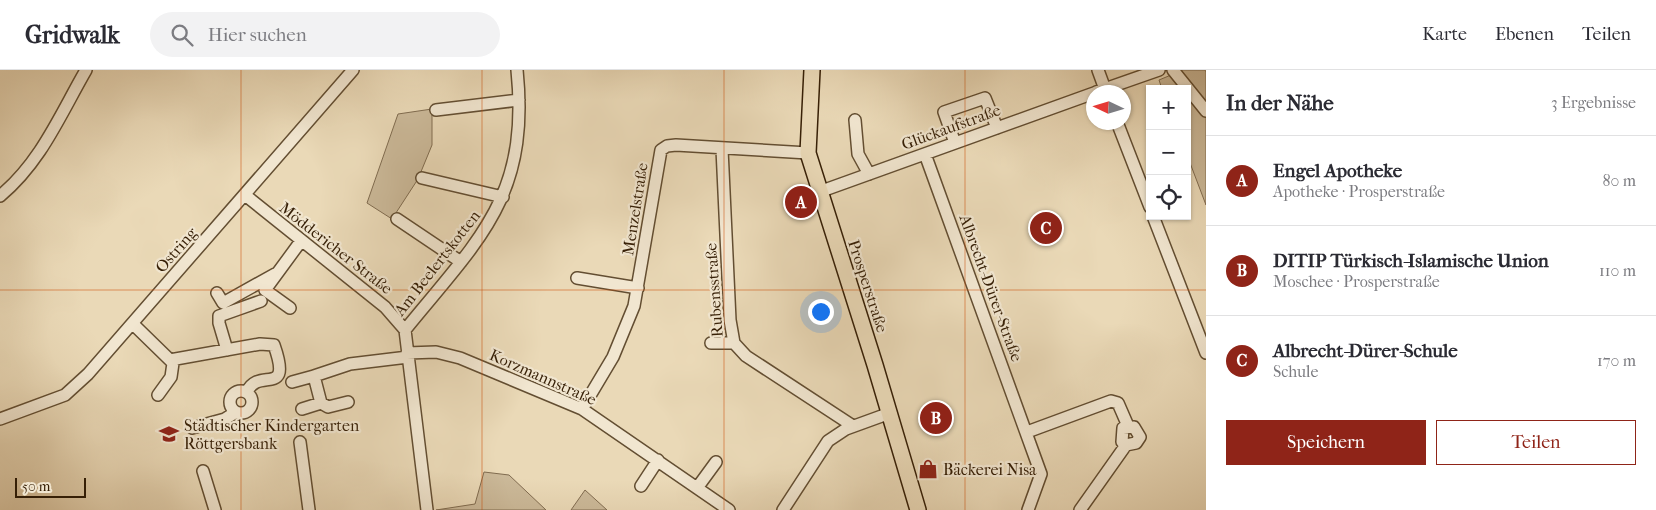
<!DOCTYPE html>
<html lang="de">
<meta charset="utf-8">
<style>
body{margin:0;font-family:"IM FELL French Canon",serif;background:#f2f2f3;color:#2b2b33}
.controls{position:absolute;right:15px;top:15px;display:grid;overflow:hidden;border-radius:0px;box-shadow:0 1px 4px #0004}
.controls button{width:45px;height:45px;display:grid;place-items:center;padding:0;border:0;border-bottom:1px solid #e1e1e2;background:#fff;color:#2b2b33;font:25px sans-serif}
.compass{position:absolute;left:1086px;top:15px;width:45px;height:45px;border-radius:50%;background:#fff;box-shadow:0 1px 4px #0004;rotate:274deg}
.scale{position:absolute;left:15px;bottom:12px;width:71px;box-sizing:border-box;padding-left:5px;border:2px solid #361f06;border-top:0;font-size:14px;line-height:18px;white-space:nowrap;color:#361f06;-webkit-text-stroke:4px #f1e6d0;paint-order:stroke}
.you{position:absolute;left:820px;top:241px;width:18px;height:18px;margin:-12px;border:4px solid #fff;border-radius:50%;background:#1a73e8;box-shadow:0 0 0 8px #1a73e833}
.badge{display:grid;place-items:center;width:32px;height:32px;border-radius:50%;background:#8f2418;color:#fff;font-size:16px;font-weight:700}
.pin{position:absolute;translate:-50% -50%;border:2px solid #fff;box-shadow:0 1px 5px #0006}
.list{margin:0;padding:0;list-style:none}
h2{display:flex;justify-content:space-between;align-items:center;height:65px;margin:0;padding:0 20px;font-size:21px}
h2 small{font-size:16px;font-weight:400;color:#7c7c81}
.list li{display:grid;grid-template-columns:32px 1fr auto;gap:15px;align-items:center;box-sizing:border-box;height:90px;padding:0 20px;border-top:1px solid #e1e1e2}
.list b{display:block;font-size:19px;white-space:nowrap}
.list p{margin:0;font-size:16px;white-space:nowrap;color:#7c7c81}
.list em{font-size:16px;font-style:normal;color:#7c7c81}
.actions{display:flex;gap:10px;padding:15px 20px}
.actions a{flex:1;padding:11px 0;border:1px solid #8f2418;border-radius:0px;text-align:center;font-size:18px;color:#8f2418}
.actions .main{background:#8f2418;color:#fff}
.icon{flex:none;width:28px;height:28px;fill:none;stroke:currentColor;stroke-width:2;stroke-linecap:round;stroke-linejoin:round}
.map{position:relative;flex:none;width:1206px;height:440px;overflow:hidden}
header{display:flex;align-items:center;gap:30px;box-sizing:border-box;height:70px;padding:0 25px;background:#fff;border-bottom:1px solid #e1e1e2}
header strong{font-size:24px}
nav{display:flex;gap:28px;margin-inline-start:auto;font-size:18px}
.search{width:350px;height:45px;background:#f2f2f3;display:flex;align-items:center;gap:12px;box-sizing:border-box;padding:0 18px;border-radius:28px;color:#7c7c81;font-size:19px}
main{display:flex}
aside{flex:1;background:#fff}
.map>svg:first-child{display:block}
.green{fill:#cbb999;stroke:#806c50}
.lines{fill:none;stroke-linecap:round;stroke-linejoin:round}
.minor-casing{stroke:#634e32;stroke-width:14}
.major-casing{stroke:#361f06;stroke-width:18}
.minor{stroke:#f1e6d0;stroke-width:11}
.major{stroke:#ead9b7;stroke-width:15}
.grid{fill:none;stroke:#cd500b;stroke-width:1;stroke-opacity:0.55}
.labels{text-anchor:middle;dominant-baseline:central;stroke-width:4.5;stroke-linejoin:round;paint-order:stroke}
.street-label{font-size:16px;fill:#361f06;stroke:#f1e6d0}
.poi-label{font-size:16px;fill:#361f06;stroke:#f1e6d0;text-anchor:start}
</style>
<header>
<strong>Gridwalk</strong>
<div class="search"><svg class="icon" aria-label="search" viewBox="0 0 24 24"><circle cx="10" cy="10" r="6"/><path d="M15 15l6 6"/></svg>Hier suchen</div>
<nav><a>Karte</a><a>Ebenen</a><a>Teilen</a></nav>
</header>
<main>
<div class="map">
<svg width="1206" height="440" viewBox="0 0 1206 440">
<rect width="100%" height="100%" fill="#ead9b7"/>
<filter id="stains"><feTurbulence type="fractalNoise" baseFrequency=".004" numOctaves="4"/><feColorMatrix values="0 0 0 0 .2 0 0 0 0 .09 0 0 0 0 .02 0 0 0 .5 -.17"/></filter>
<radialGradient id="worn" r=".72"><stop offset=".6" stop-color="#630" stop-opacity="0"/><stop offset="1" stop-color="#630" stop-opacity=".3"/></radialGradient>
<path class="green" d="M1183 0H1205L1206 2V135L1187 85V19H1162L1159 10Z
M432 39V75L418 109 392 149 367 133 398 44Z
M484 402 509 405 546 440H436L475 434Z
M585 420 607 440H571Z"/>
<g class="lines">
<defs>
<path id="minor" d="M1098 0 1106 22
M1173 0 1206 41
M1096 22 1159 0
M436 40 519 30
M855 50 858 84 869 104
M1117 52 1150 137
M955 73 944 42 985 28 997 58
M722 79 730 250 734 273 746 286 853 356
M925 84 1041 404 1028 440
M422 108 503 127
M819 122 1094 23
M245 125 385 237 405 260 427 440
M0 126C41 92 60 45 86 0
M1153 146 1206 283
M397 149 461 192
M577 208 638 218
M217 223 223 233 275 204
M290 238 265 220 301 171
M133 254 173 293 171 307 158 325
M405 260C479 169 530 127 517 0
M711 273H734
M227 280 219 253V246L261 231
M407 283 436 282 460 288 582 339 729 440
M170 290 260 274 274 275C293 329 258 296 247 322
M292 312 314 306
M230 332a11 11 0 1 1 22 0a11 11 0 1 1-22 0Z
M321 333 314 306 350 294 408 287
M302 339 321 333 328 337 348 332
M582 339 613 287 634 236 661 80 667 76 676 75 808 83
M0 349 65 325 88 304 353 0
M192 358 225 349 236 342
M1027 362 1111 331 1118 333 1128 356
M300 372 309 440
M203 401 215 440
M641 416 658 390
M697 418 716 392
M783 440 828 371 846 359 890 343
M1080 440 1126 375 1136 373 1140 367 1134 357 1123 358 1122 372 1126 375"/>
<path id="major" d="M812 0 808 83 875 295 918 440"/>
</defs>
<use href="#minor" class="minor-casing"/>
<use href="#major" class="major-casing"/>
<use href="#minor" class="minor"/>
<use href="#major" class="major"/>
</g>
<path class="grid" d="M241 0V440M482 0V440M724 0V440M965 0V440M0 220H1206"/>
<defs>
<symbol id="school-bare" viewBox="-9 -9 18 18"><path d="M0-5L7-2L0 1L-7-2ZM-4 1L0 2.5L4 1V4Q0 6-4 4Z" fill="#8f2418" stroke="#f1e6d0" stroke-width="2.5" paint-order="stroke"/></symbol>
<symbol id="shop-bare" viewBox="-9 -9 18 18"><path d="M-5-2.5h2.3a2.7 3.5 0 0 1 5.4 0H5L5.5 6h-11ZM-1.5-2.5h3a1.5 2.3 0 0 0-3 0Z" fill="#8f2418" stroke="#f1e6d0" stroke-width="2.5" paint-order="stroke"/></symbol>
</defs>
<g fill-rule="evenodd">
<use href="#school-bare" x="155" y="350" width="28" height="28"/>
<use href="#shop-bare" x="914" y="385" width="28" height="28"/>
</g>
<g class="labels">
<g class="street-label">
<text transform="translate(951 57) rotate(-20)">Glückaufstraße</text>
<text transform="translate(635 139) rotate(-81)">Menzelstraße</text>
<text transform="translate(336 178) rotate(38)">Möddericher Straße</text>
<text transform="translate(176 180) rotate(-49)">Ostring</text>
<text transform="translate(437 193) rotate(-52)">Am Beelertskotten</text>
<text transform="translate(868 216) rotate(72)">Prosperstraße</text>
<text transform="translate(991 218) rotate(70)">Albrecht-Dürer-Straße</text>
<text transform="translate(714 220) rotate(-94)">Rubensstraße</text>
<text transform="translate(543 307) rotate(24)">Korzmannstraße</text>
</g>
<g class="poi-label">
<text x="184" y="355">Städtischer Kindergarten<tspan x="184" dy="18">Röttgersbank</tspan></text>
<text x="943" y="399">Bäckerei Nisa</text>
</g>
</g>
<rect width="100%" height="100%" filter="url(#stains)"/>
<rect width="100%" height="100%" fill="url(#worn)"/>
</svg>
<div class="controls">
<button>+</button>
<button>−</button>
<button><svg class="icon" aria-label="locate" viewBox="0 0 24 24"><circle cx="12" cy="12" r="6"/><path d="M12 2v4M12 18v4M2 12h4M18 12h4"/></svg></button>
</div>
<svg class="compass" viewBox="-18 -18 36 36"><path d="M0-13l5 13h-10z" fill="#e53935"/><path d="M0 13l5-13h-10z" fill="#7c7c81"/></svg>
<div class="scale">50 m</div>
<div class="you"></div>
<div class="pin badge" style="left:801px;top:132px">A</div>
<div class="pin badge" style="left:936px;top:348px">B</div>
<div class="pin badge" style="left:1046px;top:158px">C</div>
</div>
<aside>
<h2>In der Nähe<small>3 Ergebnisse</small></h2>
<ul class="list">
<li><span class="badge">A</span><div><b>Engel Apotheke</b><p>Apotheke · Prosperstraße</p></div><em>80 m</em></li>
<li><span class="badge">B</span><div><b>DITIP Türkisch-Islamische Union</b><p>Moschee · Prosperstraße</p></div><em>110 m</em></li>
<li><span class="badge">C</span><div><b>Albrecht-Dürer-Schule</b><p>Schule</p></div><em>170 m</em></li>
</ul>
<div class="actions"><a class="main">Speichern</a><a>Teilen</a></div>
</aside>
</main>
